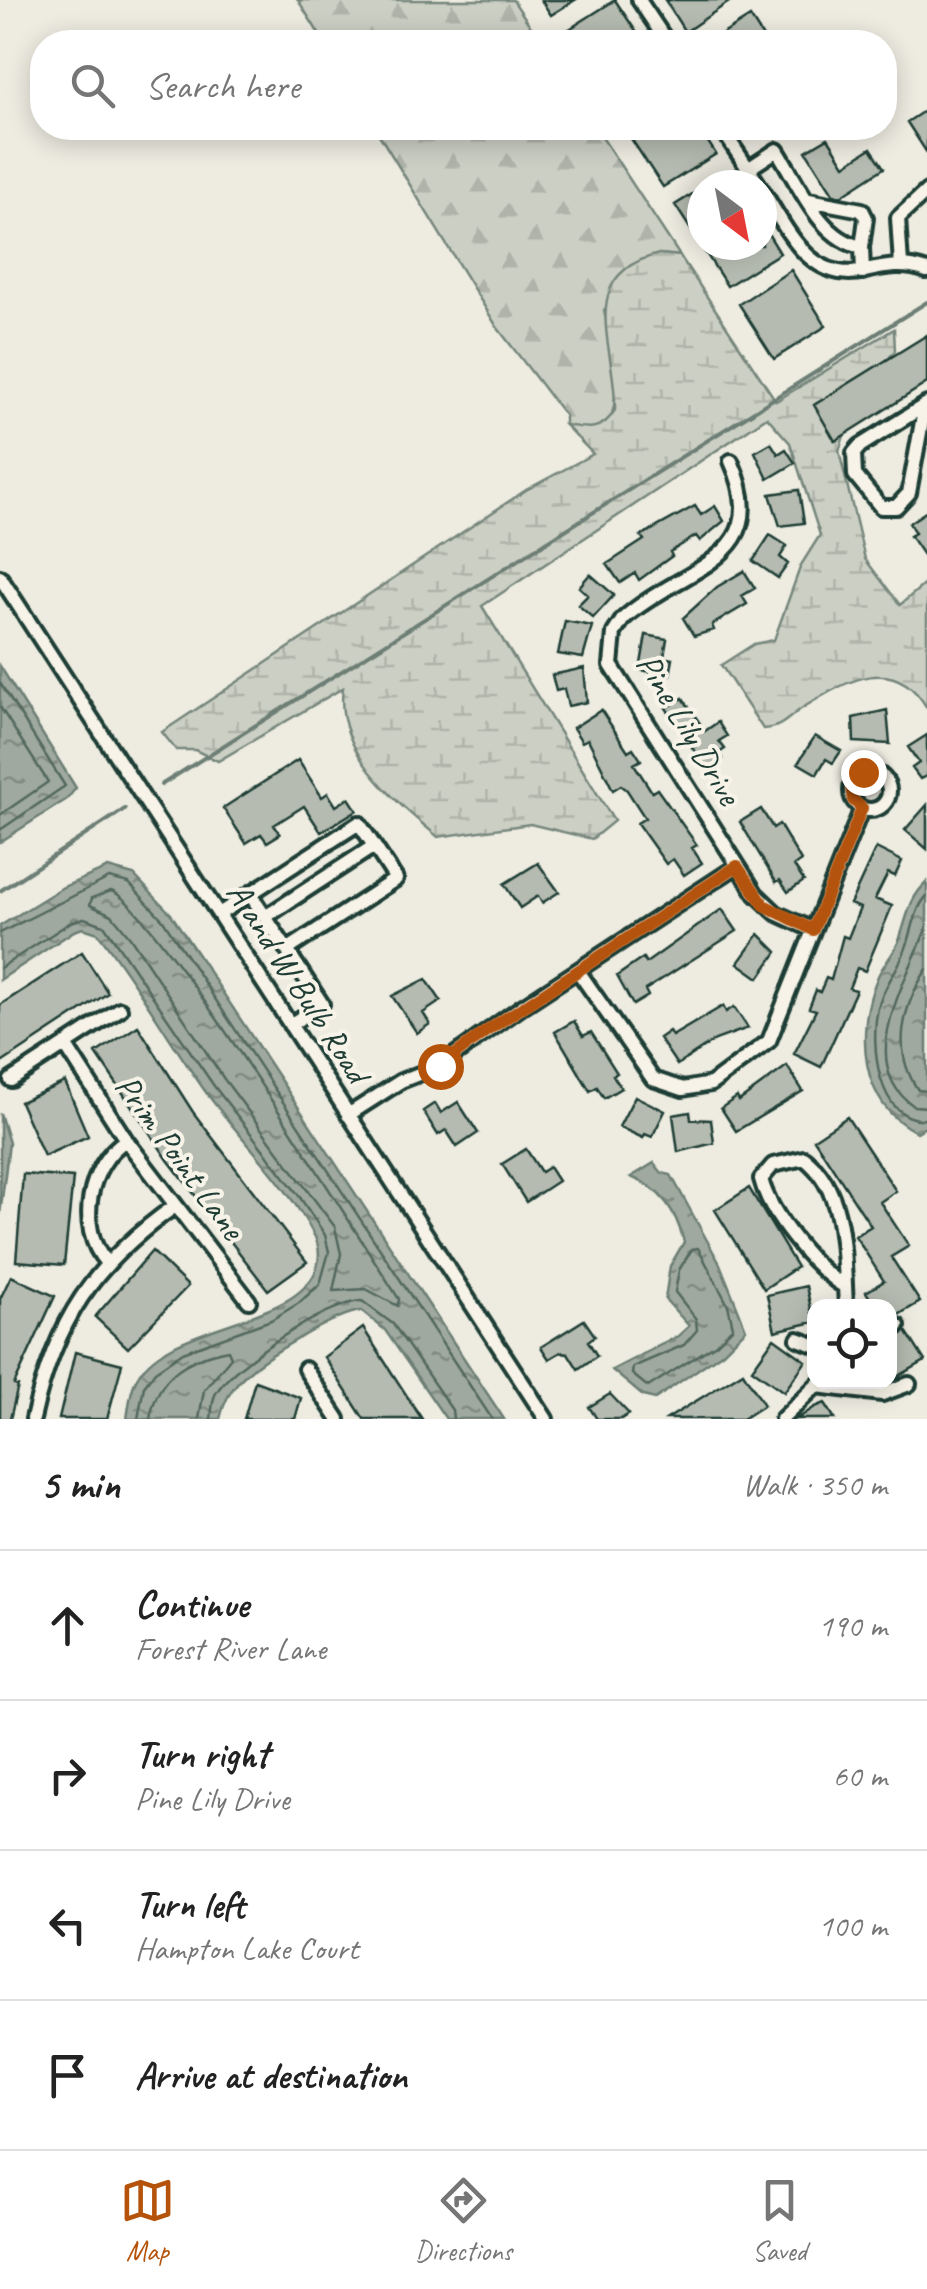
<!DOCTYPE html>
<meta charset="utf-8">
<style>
body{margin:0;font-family:Caveat,sans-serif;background:#f6f6f6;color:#222}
.controls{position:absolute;right:30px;bottom:30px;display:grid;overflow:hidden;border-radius:20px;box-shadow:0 5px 25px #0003}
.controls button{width:90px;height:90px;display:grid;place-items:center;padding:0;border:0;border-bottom:2px solid #e0e0e0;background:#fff;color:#222;font:50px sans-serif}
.compass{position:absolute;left:687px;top:170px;width:90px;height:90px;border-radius:50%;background:#fff;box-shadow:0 5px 25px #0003;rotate:148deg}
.stop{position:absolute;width:30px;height:30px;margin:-22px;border:8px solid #b45309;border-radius:50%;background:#fff}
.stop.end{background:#b45309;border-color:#fff;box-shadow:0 2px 10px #0008}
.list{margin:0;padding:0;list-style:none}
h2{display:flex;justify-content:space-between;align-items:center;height:130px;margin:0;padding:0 40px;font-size:42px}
h2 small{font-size:32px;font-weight:400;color:#767676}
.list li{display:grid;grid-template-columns:65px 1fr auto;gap:30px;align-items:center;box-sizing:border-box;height:150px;padding:0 40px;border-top:2px solid #e0e0e0}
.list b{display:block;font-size:38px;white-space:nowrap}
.list p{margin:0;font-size:32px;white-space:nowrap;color:#767676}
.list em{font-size:32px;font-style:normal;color:#767676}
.icon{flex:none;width:55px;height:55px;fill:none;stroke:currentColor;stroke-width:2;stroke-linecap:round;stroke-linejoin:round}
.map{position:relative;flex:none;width:927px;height:1419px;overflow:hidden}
.search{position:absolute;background:#fff;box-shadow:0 5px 25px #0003;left:30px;right:30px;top:30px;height:110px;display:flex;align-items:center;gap:25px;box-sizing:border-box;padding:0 35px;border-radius:40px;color:#767676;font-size:38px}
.sheet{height:730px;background:#fff}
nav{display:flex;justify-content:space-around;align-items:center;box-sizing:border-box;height:140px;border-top:2px solid #e0e0e0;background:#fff;font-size:28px;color:#767676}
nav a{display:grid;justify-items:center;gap:5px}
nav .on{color:#b45309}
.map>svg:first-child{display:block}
.forest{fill:url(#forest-firs);stroke:#76867c;stroke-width:2.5}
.wetland{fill:url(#wetland-marsh);stroke:#76867c;stroke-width:2.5}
.water{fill:url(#water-ripples);stroke:#6c7e74;stroke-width:2.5}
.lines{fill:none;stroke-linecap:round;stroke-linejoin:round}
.shore{stroke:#52685f;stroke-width:2.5}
.stream{stroke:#6c7e74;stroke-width:4}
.building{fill:#b5bbb0;stroke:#1f3d34;stroke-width:2.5}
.minor-casing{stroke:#1f3d34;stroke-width:20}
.minor{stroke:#f7f3e8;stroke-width:12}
.route{stroke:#b45309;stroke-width:12}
.labels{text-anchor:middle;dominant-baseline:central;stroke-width:8;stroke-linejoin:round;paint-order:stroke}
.street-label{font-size:35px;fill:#1f3d34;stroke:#f7f3e8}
</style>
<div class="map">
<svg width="927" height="1419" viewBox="0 0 927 1419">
<defs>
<pattern id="forest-firs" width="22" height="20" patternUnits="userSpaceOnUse" patternTransform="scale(2.5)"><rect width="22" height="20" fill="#cccfc4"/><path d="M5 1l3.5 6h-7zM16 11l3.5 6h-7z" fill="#afb3a9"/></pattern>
<pattern id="wetland-marsh" width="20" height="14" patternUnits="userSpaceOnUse" patternTransform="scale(2.5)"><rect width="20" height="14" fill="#cccfc4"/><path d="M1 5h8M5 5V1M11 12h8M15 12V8" fill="none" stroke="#afb3a9"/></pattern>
<pattern id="water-ripples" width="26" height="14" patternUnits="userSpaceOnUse" patternTransform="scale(2.5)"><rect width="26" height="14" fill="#9fa99f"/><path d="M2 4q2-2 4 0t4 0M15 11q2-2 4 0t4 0" fill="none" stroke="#818b82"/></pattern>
</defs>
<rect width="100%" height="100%" fill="#eeece1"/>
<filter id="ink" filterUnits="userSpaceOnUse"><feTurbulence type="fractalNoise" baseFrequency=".01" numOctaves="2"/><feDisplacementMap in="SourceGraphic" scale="20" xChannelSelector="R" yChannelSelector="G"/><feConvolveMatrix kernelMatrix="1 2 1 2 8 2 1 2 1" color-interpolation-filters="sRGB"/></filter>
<g filter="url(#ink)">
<path class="forest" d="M298 0H513L541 42H324Z
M375 128H596L680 256 659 254 604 310C608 335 627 409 604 425 593 433 578 427 565 425V416L497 327Z"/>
<path class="wetland" d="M659 254 680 256 776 401 894 329 895 351 858 393 839 451 865 559 900 605 927 582V708C895 653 849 679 804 707 788 717 783 728 763 729L721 665 754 644 774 640 801 565 820 535 790 443 767 417 482 606 614 821 592 839 530 824 438 837C395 801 334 751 343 688L218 761 195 750H176L162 732 526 490 593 454 565 425C589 429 602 432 615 410 617 348 573 275 659 254Z"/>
<path class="water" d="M0 666 76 788 67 799 0 842Z
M108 868 134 875 171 914 504 1419H446L385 1330 362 1311C338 1312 261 1359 243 1377 230 1390 224 1402 220 1419H127C129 1407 130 1392 135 1382 162 1321 299 1327 317 1267 320 1257 319 1246 315 1237 288 1184 240 1139 205 1091 168 1039 137 983 98 933L83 928 74 931 0 980V926L63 887Z
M927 882V1126L917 1132C859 1106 855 1029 878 976 883 965 893 955 898 943 907 920 908 899 927 882Z
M0 1113 9 1143 0 1215Z
M654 1163 662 1173 671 1175 720 1264 746 1329 723 1352 655 1399 643 1396 612 1370 678 1336 689 1326 665 1299 670 1266 684 1242C676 1211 662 1189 631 1177Z"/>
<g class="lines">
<path class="shore" d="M0 683 65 786 0 830
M0 707 48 782 0 815
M111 891C152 901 361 1241 399 1299L398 1306 366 1289 333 1291 341 1254 335 1227 224 1079 130 937 112 915 90 905 92 898Z
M927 896C915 908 913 929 907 945 900 968 884 984 878 1008 870 1043 877 1124 927 1119
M927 926C911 974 851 1063 914 1106L927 1107
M0 933 109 878 129 883 163 920 492 1419
M0 968 71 922 84 918 104 925 214 1086 297 1193 325 1235 329 1252 320 1284 299 1303 271 1320 183 1352 155 1371 144 1386 138 1419
M927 969C903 1005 891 1051 918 1090L927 1091
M698 1248 728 1305 733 1327 716 1344 648 1387 632 1374 633 1367 684 1345 697 1330 696 1319 675 1292 679 1270 692 1249Z
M150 1419C157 1376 186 1358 228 1350L231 1357 204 1390 199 1419
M211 1419C212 1412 212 1402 215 1395 230 1365 329 1302 362 1301L393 1324 452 1410 453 1419"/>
<path class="stream" d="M161 785 927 302
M0 891 125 809"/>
</g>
<path class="building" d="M541 0H575L551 15Z
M615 0 643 42H569L563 33Z
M665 0H732L685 32Z
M750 17 766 42H710Z
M927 109V153L907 122Z
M624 128H699L716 154 663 187Z
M828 138 845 165 871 148 884 168 841 196 834 195 806 151Z
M726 171 736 185H706Z
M702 188V245H762V224L780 253 727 286 675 205Z
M791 270 826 326 774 359 739 304Z
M927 335V383L835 441 814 405Z
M771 443 778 454 786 449 795 463 768 479 755 452Z
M799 490 804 523 780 526 770 494Z
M695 506 701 515 715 506 724 521 700 541 696 536 670 552 672 556 639 580 635 573 620 583 607 564 644 540 641 536Z
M927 511V561L910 536 915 533 909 523Z
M770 535 787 546 780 557 788 564 778 578 753 561Z
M744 571 755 588 742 596 747 604 712 625 714 630 694 636 683 618 717 587Z
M590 574 614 595 593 618 578 605 588 595 579 587Z
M565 621 592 626 583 658 558 654Z
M646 635 667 639 664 657 673 659 670 675 640 670Z
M584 668 587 702 568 706 564 689 556 691 552 675Z
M683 698 705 731 718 722 727 736 719 741 725 749 719 753 723 759 707 770 666 708Z
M601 710 628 751 633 748 641 760 634 764 652 792 657 789 697 845 692 848 702 863 684 875 673 859 666 864 637 823 645 818 627 790 621 785 613 790 588 739 582 742 573 728Z
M887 710 890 744 854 742 853 718Z
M927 735V776L920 779 912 768 919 763 908 747Z
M815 736 841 751 833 763 826 759 817 774 798 763Z
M298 760 322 797 328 793 336 806 349 798 357 810 321 832 304 806 274 825 280 834 267 842 261 834 246 843 223 808Z
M927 805V849L905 830Z
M761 809 773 828 779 824 801 861 794 866 804 881 788 892 780 880 776 882 740 822Z
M876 848 902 861 895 876 888 873 875 899 892 906 865 971 857 968 849 988 856 990 821 1067 794 1054 816 1010 809 1008 816 990 820 992 826 978 831 980 843 936 848 938 860 908 850 904Z
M538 863 559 892 542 903 538 896 520 908 504 884Z
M722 909 737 931 645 990 648 996 633 1005 617 976 643 958 646 963Z
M759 934 777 952 759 978 738 963Z
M82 952 108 993 0 1064V1005Z
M426 979 441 1001 423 1013 430 1024 417 1033 392 996Z
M723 1006 726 1012 734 1007 748 1028 715 1040 677 1065 659 1038 669 1031 672 1036Z
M574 1021 583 1036 591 1032 617 1073 613 1075 621 1088 604 1098 597 1087 590 1091 555 1032Z
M138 1026 193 1112 307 1262 268 1290 168 1160 96 1053Z
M787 1066 803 1091 736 1131 721 1108 737 1097 739 1101Z
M65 1082 88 1136 44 1156 20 1102Z
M635 1096 665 1111 652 1137 645 1134 643 1138 619 1127Z
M458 1102 478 1133 457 1147 446 1130 438 1135 423 1111 435 1103 441 1113Z
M690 1112 691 1119 711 1120 714 1143 678 1152 673 1115Z
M847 1117 896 1191 880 1202 909 1246 891 1257 920 1302 890 1320V1306H875L866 1292 884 1281 855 1236 871 1226 814 1139Z
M526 1149 541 1172 549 1167 558 1181 526 1202 502 1164Z
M23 1174 73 1178 64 1265 16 1261Z
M749 1188 797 1267 764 1289 715 1210Z
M152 1251 188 1286 128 1348 95 1317Z
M11 1276 55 1296 14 1385 18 1386 10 1419H0V1299Z
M806 1286 814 1322 775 1331 767 1295Z
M584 1320 595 1336 588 1341 597 1356 578 1369 568 1353 561 1352 549 1359 541 1347Z
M363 1328 416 1410 422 1419H364L324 1357Z
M906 1331 925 1361 890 1381V1341Z
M774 1338 806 1361 784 1392 752 1369Z
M75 1352 122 1364 107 1419H59Z
M743 1372 764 1405 742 1419H667Z
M255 1381 301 1398 295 1419H244Z
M610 1394 629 1414 621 1419H597L589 1407Z
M825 1403 835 1419H797L815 1407Z"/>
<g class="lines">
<defs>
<path id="minor" d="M639 0 667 42
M721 128 759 185
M748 169 777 150C799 184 820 240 862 247L863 272
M762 190C787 229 810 284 865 271 888 266 904 263 927 271
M809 200 862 210 866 218 862 247
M901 265 898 218 927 191
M925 405 909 493 896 507H881L855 475 854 453 860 446 927 404
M731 461C776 560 684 565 623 619L614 633 611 665 756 894 776 913 813 930
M0 577 546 1419
M851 791a19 19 0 1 1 38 0a19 19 0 1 1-38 0Z
M250 894 287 950
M219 914 359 823 396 879 287 950 322 1004 290 1025
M265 917 374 846
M578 971 653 1079 683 1089 711 1084 769 1041 862 808
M66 1046 126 1140 249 1301
M11 1080 120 1009
M348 1115 401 1081 439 1066 523 1006 737 866
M106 1262C76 1228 88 1164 126 1140
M845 1287C814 1268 770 1215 761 1179L773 1165 804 1158C847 1190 843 1258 846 1306
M890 1331 898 1326
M798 1339 814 1345
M305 1369 338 1419
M817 1386 882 1394 909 1384
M33 1419C55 1321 93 1264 175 1206
M782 1419 820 1382"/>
</defs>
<use href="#minor" class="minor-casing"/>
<use href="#minor" class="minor"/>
</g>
</g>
<g class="lines" filter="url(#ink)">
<path class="route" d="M440 1066 485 1032 737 866 764 905 813 930 862 808 853 800 851 787 863 772"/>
</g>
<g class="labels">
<g class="street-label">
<text transform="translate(689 729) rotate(59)">Pine Lily Drive</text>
<text transform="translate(298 982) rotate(57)">A and W Bulb Road</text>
<text transform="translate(180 1157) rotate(54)">Prim Point Lane</text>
</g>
</g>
</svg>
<div class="controls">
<button><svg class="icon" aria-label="locate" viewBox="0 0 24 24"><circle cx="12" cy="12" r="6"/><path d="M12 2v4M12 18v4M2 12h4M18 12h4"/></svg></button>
</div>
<svg class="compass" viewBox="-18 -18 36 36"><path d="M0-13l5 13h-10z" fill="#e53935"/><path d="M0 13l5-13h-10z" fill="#767676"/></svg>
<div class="stop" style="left:440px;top:1066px"></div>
<div class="stop end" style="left:863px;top:772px"></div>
<div class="search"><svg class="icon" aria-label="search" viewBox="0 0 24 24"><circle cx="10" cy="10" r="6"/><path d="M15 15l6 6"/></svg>Search here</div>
</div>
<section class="sheet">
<h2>5 min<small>Walk · 350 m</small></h2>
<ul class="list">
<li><svg class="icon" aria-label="ahead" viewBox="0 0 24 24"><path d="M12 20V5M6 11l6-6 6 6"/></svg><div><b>Continue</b><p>Forest River Lane</p></div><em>190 m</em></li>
<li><svg class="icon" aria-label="right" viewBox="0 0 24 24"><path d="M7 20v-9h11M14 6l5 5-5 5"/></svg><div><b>Turn right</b><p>Pine Lily Drive</p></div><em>60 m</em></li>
<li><svg class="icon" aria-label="left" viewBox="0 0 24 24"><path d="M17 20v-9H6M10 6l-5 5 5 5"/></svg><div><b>Turn left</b><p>Hampton Lake Court</p></div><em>100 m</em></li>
<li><svg class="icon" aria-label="arrive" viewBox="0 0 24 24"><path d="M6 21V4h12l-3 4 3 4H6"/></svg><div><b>Arrive at destination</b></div></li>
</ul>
</section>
<nav>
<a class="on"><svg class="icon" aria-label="map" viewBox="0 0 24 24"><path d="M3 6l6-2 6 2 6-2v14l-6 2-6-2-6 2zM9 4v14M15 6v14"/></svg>Map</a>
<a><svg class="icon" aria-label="directions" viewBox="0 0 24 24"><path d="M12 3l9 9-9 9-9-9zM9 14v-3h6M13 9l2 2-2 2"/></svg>Directions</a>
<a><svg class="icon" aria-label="saved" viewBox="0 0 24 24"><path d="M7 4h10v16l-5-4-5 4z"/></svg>Saved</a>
</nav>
